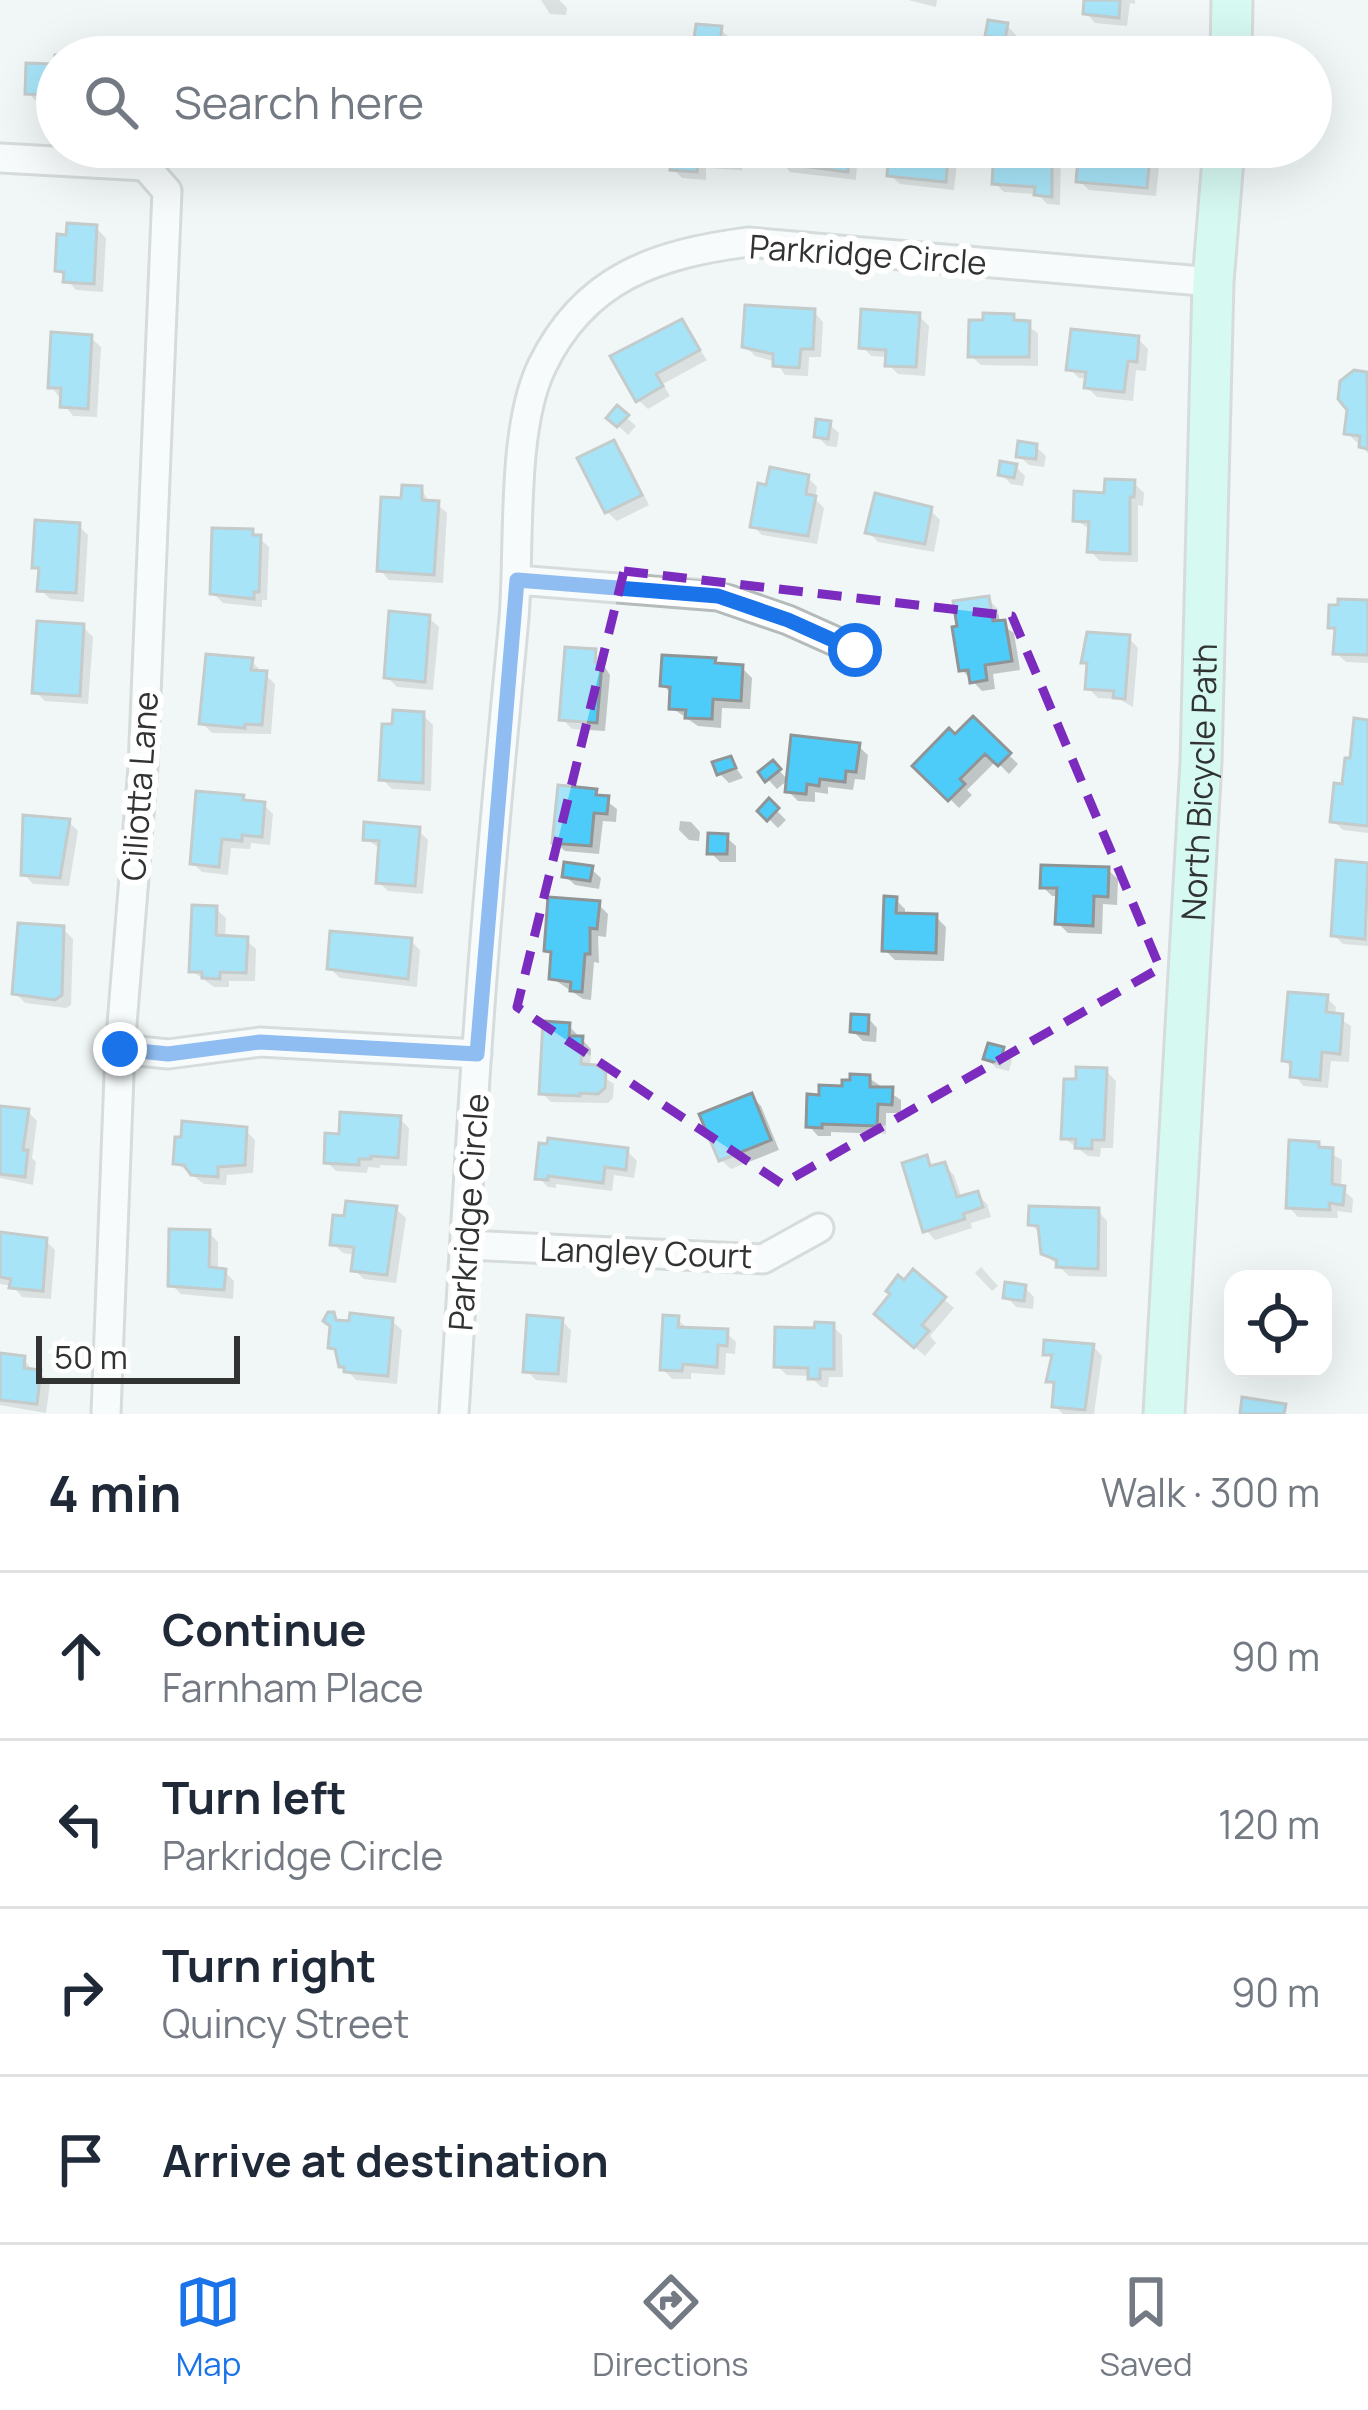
<!DOCTYPE html>
<meta charset="utf-8">
<style>
body{margin:0;font-family:Manrope,sans-serif;background:#f2f2f3;color:#1f2937}
.controls{position:absolute;right:36px;bottom:36px;display:grid;overflow:hidden;border-radius:24px;box-shadow:0 12px 48px #0002}
.controls button{width:108px;height:108px;display:grid;place-items:center;padding:0;border:0;border-bottom:3px solid #e0e1e3;background:#fff;color:#1f2937;font:60px sans-serif}
.scale{position:absolute;left:36px;bottom:30px;width:204px;box-sizing:border-box;padding-left:12px;border:6px solid #313333;border-top:0;font-size:33px;line-height:42px;white-space:nowrap;color:#313333;-webkit-text-stroke:9px #fff;paint-order:stroke}
.stop{position:absolute;width:36px;height:36px;margin:-27px;border:9px solid #1a73e8;border-radius:50%;background:#fff}
.stop.end{background:#1a73e8;border-color:#fff;box-shadow:0 3px 12px #0008}
.list{margin:0;padding:0;list-style:none}
h2{display:flex;justify-content:space-between;align-items:center;height:156px;margin:0;padding:0 48px;font-size:51px}
h2 small{font-size:39px;font-weight:400;color:#747a83}
.list li{display:grid;grid-template-columns:78px 1fr auto;gap:36px;align-items:center;box-sizing:border-box;height:168px;padding:0 48px;border-top:3px solid #e0e1e3}
.list b{display:block;font-size:45px;white-space:nowrap}
.list p{margin:0;font-size:39px;white-space:nowrap;color:#747a83}
.list em{font-size:39px;font-style:normal;color:#747a83}
.icon{flex:none;width:66px;height:66px;fill:none;stroke:currentColor;stroke-width:2;stroke-linecap:round;stroke-linejoin:round}
.map{position:relative;flex:none;width:1368px;height:1414px;overflow:hidden}
.search{position:absolute;background:#fff;box-shadow:0 12px 48px #0002;left:36px;right:36px;top:36px;height:132px;display:flex;align-items:center;gap:30px;box-sizing:border-box;padding:0 42px;border-radius:66px;color:#747a83;font-size:45px}
.sheet{height:828px;background:#fff}
nav{display:flex;justify-content:space-around;align-items:center;box-sizing:border-box;height:168px;border-top:3px solid #e0e1e3;background:#fff;font-size:33px;color:#747a83}
nav a{display:grid;justify-items:center;gap:6px}
nav .on{color:#1a73e8}
.map>svg:first-child{display:block}
.shadow{fill:#0003}
.building{fill:#4eccf9;stroke:#8f9496;stroke-width:3}
.lines{fill:none;stroke-linecap:round;stroke-linejoin:round}
.street-casing{stroke:#b5bbba;stroke-width:33}
.secondary-casing{stroke:#b5bbba;stroke-width:45}
.street{stroke:#fff;stroke-width:27}
.secondary{stroke:#b6fbe9;stroke-width:39}
.route{stroke:#1a73e8;stroke-width:15}
.marked{fill:none;stroke:#7b2cbf;stroke-width:9;stroke-dasharray:24 15;stroke-linejoin:round}
.labels{text-anchor:middle;dominant-baseline:central;stroke-width:12;stroke-linejoin:round;paint-order:stroke}
.street-label{font-size:33px;fill:#313333;stroke:#fff}
</style>
<div class="map">
<svg width="1368" height="1414" viewBox="0 0 1368 1414">
<rect width="100%" height="100%" fill="#f1f7f7"/>
<path class="shadow" d="M541 0H559L567 8 566 15 550 14Z
M908 0H937L936 7Z
M1087 0H1135V4L1130 3 1127 26 1095 23 1086 13Z
M1006 25 1016 35 1014 47 998 45 989 35Z
M720 29 730 38 729 49 707 47 697 37Z
M57 67V103L37 102 28 93Z
M675 147H744L742 170 706 168V180L682 178 673 169Z
M781 147H858L856 180 790 172 781 162Z
M892 147H952L958 153 954 190 900 184 890 175Z
M1012 147H1061L1060 205 1047 204 1038 194 1004 192 995 183Z
M1111 147H1161L1156 196 1089 190 1079 181 1109 161Z
M96 228 106 238 103 292 76 290 58 270 69 238Z
M814 312 823 322 821 357H809L808 376 785 375 776 362 755 356 745 346Z
M919 316 929 326 925 376 898 374 888 364V357L871 356 862 346Z
M1013 317 1038 333V366L981 365 971 356 986 323Z
M681 322 707 360 663 384 670 396 648 409 638 400Z
M91 338 101 347 97 417 73 416 51 386Z
M1138 339 1148 349 1146 371 1136 370 1133 401 1097 397 1087 387 1088 379 1079 378 1069 368Z
M1365 375 1368 377V453L1347 433Z
M617 409 636 426 628 435 610 418Z
M829 424 839 433 837 447 827 446 817 436Z
M614 443 623 453 649 505 617 521 607 512Z
M1036 447 1046 456 1044 467 1029 465 1019 456Z
M1015 466 1025 476 1023 486 1011 484 1001 474Z
M808 478 817 487 815 499 824 508 817 544 762 535 753 526Z
M1134 483 1144 493 1143 506 1138 505V562L1100 561 1090 551 1091 530 1076 520 1107 496Z
M421 489 430 503 437 504 447 513 443 583 389 580 380 570Z
M930 510 940 520 934 552 878 542 868 532Z
M79 526 88 535 84 602 50 599 41 590 42 573 35 567Z
M252 532 269 547 267 600H262V607L223 603 213 593Z
M988 599 998 609 1000 624 1014 633 1020 670 993 674 995 689 982 691 962 670Z
M1368 603V663L1346 662 1336 653 1337 633 1331 627Z
M429 618 439 627 433 690 397 687 387 677Z
M83 627 93 637 88 704 45 701 35 691Z
M1129 638 1138 648 1133 707 1119 699 1098 698 1088 688 1090 668 1084 662Z
M595 652 610 675 605 731 572 729 562 719Z
M251 661 275 684 271 734 212 733 202 723Z
M714 661 720 667 742 668 752 678 750 709 722 708 721 728 698 726 672 708 673 695 663 685Z
M423 715 433 725 431 791 392 789 382 779Z
M974 720 1018 764 1009 774 996 761 967 790 972 795 959 808 917 766 955 739Z
M1368 723V833L1343 830 1333 821Z
M858 746 868 755 865 780 855 779 853 790 828 787V794L815 792V802L798 801 788 791Z
M730 759 743 778 729 783 719 773Z
M773 764 788 780 777 789 762 773Z
M595 792 617 809 616 822 603 821 599 854 565 851 555 842Z
M242 798 247 803 264 805 273 814 270 845 251 843 250 849 231 848 228 875 202 872 193 863Z
M769 803 786 820 778 828 761 811Z
M680 821 691 822 700 832 699 841 689 840 679 830Z
M69 822 78 831 69 886 33 884 24 874Z
M418 830 428 840 423 894 388 891 379 882 381 849 366 839Z
M726 837 736 846V862H720L710 852Z
M1339 863 1368 866V946L1343 944 1334 935Z
M591 869 601 878 599 889 575 885 565 876Z
M1108 870 1118 879 1117 905 1103 904 1102 934 1068 933 1058 923 1059 896H1052L1043 887Z
M896 900 905 909V916L936 917 946 927 944 961 895 960 885 950Z
M598 904 608 914 606 937 598 936 599 963 594 962 591 1000 583 999 552 978 554 957 547 950Z
M216 909 226 918 225 939 246 940 256 949 255 981H229V987H214L192 971Z
M63 929 73 939 71 1005 66 1008 25 1003 16 993Z
M410 940 420 950 417 987 340 978 330 968Z
M1327 998 1336 1007 1335 1016 1351 1026 1349 1062 1331 1061 1328 1088 1303 1086 1285 1060Z
M868 1018 877 1028 876 1042 863 1041 853 1031Z
M569 1026 591 1049 590 1068 614 1084 613 1098 608 1103 551 1102 542 1093Z
M1002 1050 1012 1060 1009 1071 996 1068 987 1058Z
M1106 1071 1116 1081 1113 1148H1101L1100 1157 1088 1156 1064 1138Z
M869 1078 901 1100V1113H886V1134L831 1132V1136H818L809 1126 845 1089Z
M751 1096 761 1106 779 1150 731 1169 721 1160Z
M0 1109 28 1112 37 1121 32 1158 36 1162 33 1185 0 1178Z
M400 1119 409 1128 407 1166 380 1165V1168L368 1167 367 1173 336 1171 327 1162 342 1137Z
M245 1130 255 1140 253 1173 227 1175 226 1185 204 1184 176 1163Z
M1318 1145 1342 1160 1341 1188 1353 1199 1352 1213 1337 1211 1338 1218 1298 1217 1289 1207Z
M627 1151 637 1161 634 1178 614 1175 612 1191 556 1184V1188L548 1187 538 1177Z
M926 1158 935 1168 944 1165 954 1175 962 1199 977 1194 987 1204 991 1217 971 1223 972 1228 935 1240 926 1230Z
M396 1209 406 1218 396 1283 364 1279 354 1270 356 1255 343 1253 333 1244Z
M1098 1211 1107 1221V1277L1069 1276 1044 1253 1042 1235 1031 1224Z
M209 1233 218 1242V1271L225 1272 234 1281 233 1299 181 1294 171 1284Z
M45 1240 55 1250 51 1299 22 1297 13 1286 0 1284V1242Z
M981 1267 998 1286 992 1291 975 1273Z
M914 1273 954 1308 930 1336 936 1343 925 1356 887 1323 904 1284Z
M1025 1288 1034 1297 1033 1309 1016 1307 1007 1297Z
M333 1316 340 1323 392 1321 402 1330 397 1384 356 1380 342 1365 340 1356 331 1347Z
M677 1319 689 1330 726 1332 736 1342 735 1354 726 1353 725 1375 691 1373V1379H672L663 1369Z
M562 1321 571 1330 567 1383 536 1380 526 1370Z
M832 1326 842 1335 843 1377H829L828 1387H821L810 1376 787 1375 777 1366 817 1331Z
M1093 1346 1102 1356 1094 1414H1063L1055 1406 1056 1388 1049 1381 1054 1361 1046 1353Z
M0 1356 24 1359 33 1372 40 1373 50 1383 46 1413 0 1405Z"/>
<path class="building" d="M1084 0H1120L1119 18 1083 14Z
M988 20 1008 23 1005 39 985 36Z
M696 24 722 26 720 41 694 38Z
M985 43 1003 46 1001 57 978 55 980 45Z
M55 55 90 57H57V95L25 94 26 63 55 64Z
M671 147H735L734 162 698 160 697 172 670 170Z
M778 147H849L848 172 778 163Z
M889 147H949L946 182 887 176Z
M994 147H1052V197L1034 195 1035 187 992 184Z
M1108 147H1151L1147 188 1076 182 1078 158H1107Z
M67 223 97 225 94 284 63 282 64 272 55 271 57 234 66 235Z
M745 305 815 309 813 349H801L799 368 773 366V354L742 347Z
M861 309 920 313 916 367 885 366 886 350 859 348Z
M983 313 1014 314V320L1030 321 1029 357H968L969 320H983Z
M682 319 700 350 656 374 663 386 636 402 610 356Z
M1071 329 1139 336 1137 362 1128 361 1124 392 1084 388 1086 372 1066 370Z
M51 332 92 335 88 409 60 407 61 388H48Z
M1354 370 1367 372 1368 449 1359 447 1360 436 1344 434 1347 410 1338 399 1340 381Z
M617 405 629 415 617 427 606 418Z
M816 419 831 421 828 439 814 437Z
M614 440 642 495 605 513 577 458Z
M1018 441 1037 444 1036 459 1016 457Z
M1000 461 1017 464 1014 478 998 475Z
M770 467 809 475 806 494 816 496 808 536 750 527 758 483 766 485Z
M1105 479 1135 480 1134 497H1130V554L1087 552 1089 522 1073 521 1074 491 1104 493Z
M402 485 422 486V500L439 501 434 575 377 571 381 497 401 498Z
M875 493 932 507 925 544 865 533Z
M35 520 80 523 76 593 37 591 39 568H32Z
M212 528 253 529V535H261L259 592H254V599L210 594Z
M989 596 993 621 1005 620 1012 661 985 665 987 680 970 683 968 670 959 671 952 627 957 626 953 601Z
M1338 599 1368 600V655L1333 654 1335 628H1328L1329 605H1338Z
M389 611 430 615 425 682 384 678Z
M37 621 84 624 80 696 32 693Z
M1087 632 1130 635 1125 699 1113 698 1114 691 1085 689 1087 663H1081Z
M565 647 596 649 595 662 602 663 597 723 559 720Z
M206 654 253 658 251 670 267 671 262 725 245 724V728L199 724Z
M662 655 716 658 715 663 743 665 741 701 713 699 712 719 685 718 686 710 669 709 670 687 660 686Z
M393 710 424 712 423 783 379 780 382 724H392Z
M973 716 1011 753 998 766 985 754 960 779 965 784 948 801 912 766 949 728 955 734Z
M1354 718 1368 720V826L1330 822 1334 783 1342 784 1345 758H1350Z
M791 735 860 743 856 772 846 771 845 782 820 779 819 786 807 784 806 794 785 792Z
M731 756 736 768 717 775 712 762Z
M773 760 781 769 765 782 758 772Z
M558 785 597 789 596 795 609 796 607 814 594 813 591 846 552 843Z
M196 791 244 795 243 800 265 802 262 837 242 835V841L222 839 219 867 190 864Z
M769 798 779 808 767 821 757 811Z
M23 815 70 819 60 878 21 875Z
M364 822 420 827 415 886 376 883 379 841 363 840Z
M708 833 728 834 727 854H707Z
M1336 860 1368 863 1365 939 1331 936Z
M564 862 593 866 590 881 562 877Z
M1041 865 1109 867 1108 897 1094 896 1093 926 1055 924 1057 888H1040Z
M884 896 897 897 896 913 937 914 936 953 882 951Z
M548 897 600 901 597 929 590 928V954H585L582 992 570 991 571 982 549 979 551 952 544 951Z
M192 905 217 906 216 935 248 937 246 973 220 972V979L202 978V972H189Z
M18 923 64 926 62 995 55 1000 12 994Z
M330 931 412 938 408 979 327 969Z
M1288 992 1328 995 1326 1012 1343 1014 1340 1054 1322 1052 1320 1080 1290 1077 1291 1062 1282 1061Z
M851 1014 869 1015 868 1034 850 1032Z
M543 1021 570 1023 569 1036H583L581 1064 596 1065 606 1072 605 1088 598 1094 580 1093V1096L539 1094Z
M988 1043 1004 1047 1000 1064 983 1059Z
M1076 1067 1107 1068 1104 1140H1092V1149L1075 1148 1076 1139H1061L1064 1079H1076Z
M850 1074 870 1075V1087H893L892 1105 878 1104 877 1126 822 1124V1128L806 1127 807 1094 819 1095V1085L842 1086V1080H850Z
M752 1093 771 1140 719 1161 699 1114Z
M0 1106 29 1109 23 1150H28L25 1177 0 1174Z
M340 1112 401 1116 398 1158 371 1156V1159H359V1165L324 1163 325 1133 339 1134Z
M182 1121 247 1127 245 1165 218 1167V1177L191 1175 184 1165 173 1164 175 1137H181Z
M548 1138 628 1148 626 1170 605 1167 603 1183 548 1176V1180L535 1179 539 1143 547 1144Z
M1289 1140 1319 1142V1147L1333 1148 1332 1184 1345 1186 1343 1205 1329 1203 1330 1210 1286 1208Z
M927 1155 930 1166 945 1162 957 1197 978 1191 983 1207 963 1214 965 1219 923 1232 902 1163Z
M346 1201 397 1206 387 1275 351 1271 354 1247 330 1245 333 1215 344 1216Z
M1029 1206 1099 1208 1098 1269 1056 1267 1057 1260 1041 1254 1038 1226 1028 1225Z
M169 1229 210 1230 209 1267 226 1269 224 1290 168 1286Z
M0 1232 47 1238 43 1291 9 1288 11 1279 0 1277Z
M913 1269 946 1297 922 1325 929 1331 914 1348 874 1314 890 1294 886 1291 898 1275 904 1280Z
M1005 1282 1026 1285 1024 1301 1003 1298Z
M328 1312H334L336 1320 349 1321 350 1313 393 1318 388 1376 344 1372V1367H339L335 1349 328 1348 330 1326 323 1321Z
M527 1315 563 1318 558 1374 523 1372Z
M663 1315 679 1316 678 1327 728 1329 727 1346 718 1345 717 1367 683 1364 682 1371 660 1370Z
M815 1322 834 1323V1369H820V1379H808V1368L774 1367 775 1327 814 1328Z
M1044 1340 1094 1344 1085 1410 1052 1407 1054 1382H1046L1052 1355H1043Z
M0 1353 25 1356 24 1368 41 1370 37 1404 0 1400Z
M1242 1397 1286 1404 1284 1414H1240Z"/>
<g class="lines">
<defs>
<path id="street" d="M0 158 145 166 167 191 143 767 120 1049 106 1414
M517 580 718 596 788 620 855 650
M120 1049 168 1054 260 1042 477 1054
M466 1245 763 1259 819 1228
M454 1414C463 1278 470 1142 480 1006 489 877 502 747 514 618 520 545 511 430 542 366 585 277 657 254 748 242L1213 282"/>
<g id="secondary">
<path d="M1231 57 1232 0"/>
<path id="s1" d="M1164 1414 1201 762 1213 282 1224 147"/>
</g>
</defs>
<use href="#street" class="street-casing"/>
<use href="#secondary" class="secondary-casing"/>
<use href="#street" class="street"/>
<use href="#secondary" class="secondary"/>
</g>
<g class="lines">
<path class="route" d="M120 1049 168 1054 260 1042 477 1054 517 580 718 596 788 620 855 650"/>
</g>
<path d="M0 0H1368V1414H0ZM624 571 1012 616 1160 968 782 1184 517 1007Z" fill="#f1f7f7" fill-opacity=".55" fill-rule="evenodd"/>
<path class="marked" d="M624 571 1012 616 1160 968 782 1184 517 1007Z"/>
<g class="labels">
<g class="street-label">
<text transform="translate(868 254) rotate(4)">Parkridge Circle</text>
<text stroke="none"><textPath href="#s1" startOffset="633">North Bicycle Path</textPath></text>
<text transform="translate(139 786) rotate(-86)">Ciliotta Lane</text>
<text transform="translate(468 1212) rotate(-86)">Parkridge Circle</text>
<text transform="translate(646 1252) rotate(2)">Langley Court</text>
</g>
</g>
</svg>
<div class="controls">
<button><svg class="icon" aria-label="locate" viewBox="0 0 24 24"><circle cx="12" cy="12" r="6"/><path d="M12 2v4M12 18v4M2 12h4M18 12h4"/></svg></button>
</div>
<div class="scale">50 m</div>
<div class="stop" style="left:855px;top:650px"></div>
<div class="stop end" style="left:120px;top:1049px"></div>
<div class="search"><svg class="icon" aria-label="search" viewBox="0 0 24 24"><circle cx="10" cy="10" r="6"/><path d="M15 15l6 6"/></svg>Search here</div>
</div>
<section class="sheet">
<h2>4 min<small>Walk · 300 m</small></h2>
<ul class="list">
<li><svg class="icon" aria-label="ahead" viewBox="0 0 24 24"><path d="M12 20V5M6 11l6-6 6 6"/></svg><div><b>Continue</b><p>Farnham Place</p></div><em>90 m</em></li>
<li><svg class="icon" aria-label="left" viewBox="0 0 24 24"><path d="M17 20v-9H6M10 6l-5 5 5 5"/></svg><div><b>Turn left</b><p>Parkridge Circle</p></div><em>120 m</em></li>
<li><svg class="icon" aria-label="right" viewBox="0 0 24 24"><path d="M7 20v-9h11M14 6l5 5-5 5"/></svg><div><b>Turn right</b><p>Quincy Street</p></div><em>90 m</em></li>
<li><svg class="icon" aria-label="arrive" viewBox="0 0 24 24"><path d="M6 21V4h12l-3 4 3 4H6"/></svg><div><b>Arrive at destination</b></div></li>
</ul>
</section>
<nav>
<a class="on"><svg class="icon" aria-label="map" viewBox="0 0 24 24"><path d="M3 6l6-2 6 2 6-2v14l-6 2-6-2-6 2zM9 4v14M15 6v14"/></svg>Map</a>
<a><svg class="icon" aria-label="directions" viewBox="0 0 24 24"><path d="M12 3l9 9-9 9-9-9zM9 14v-3h6M13 9l2 2-2 2"/></svg>Directions</a>
<a><svg class="icon" aria-label="saved" viewBox="0 0 24 24"><path d="M7 4h10v16l-5-4-5 4z"/></svg>Saved</a>
</nav>
